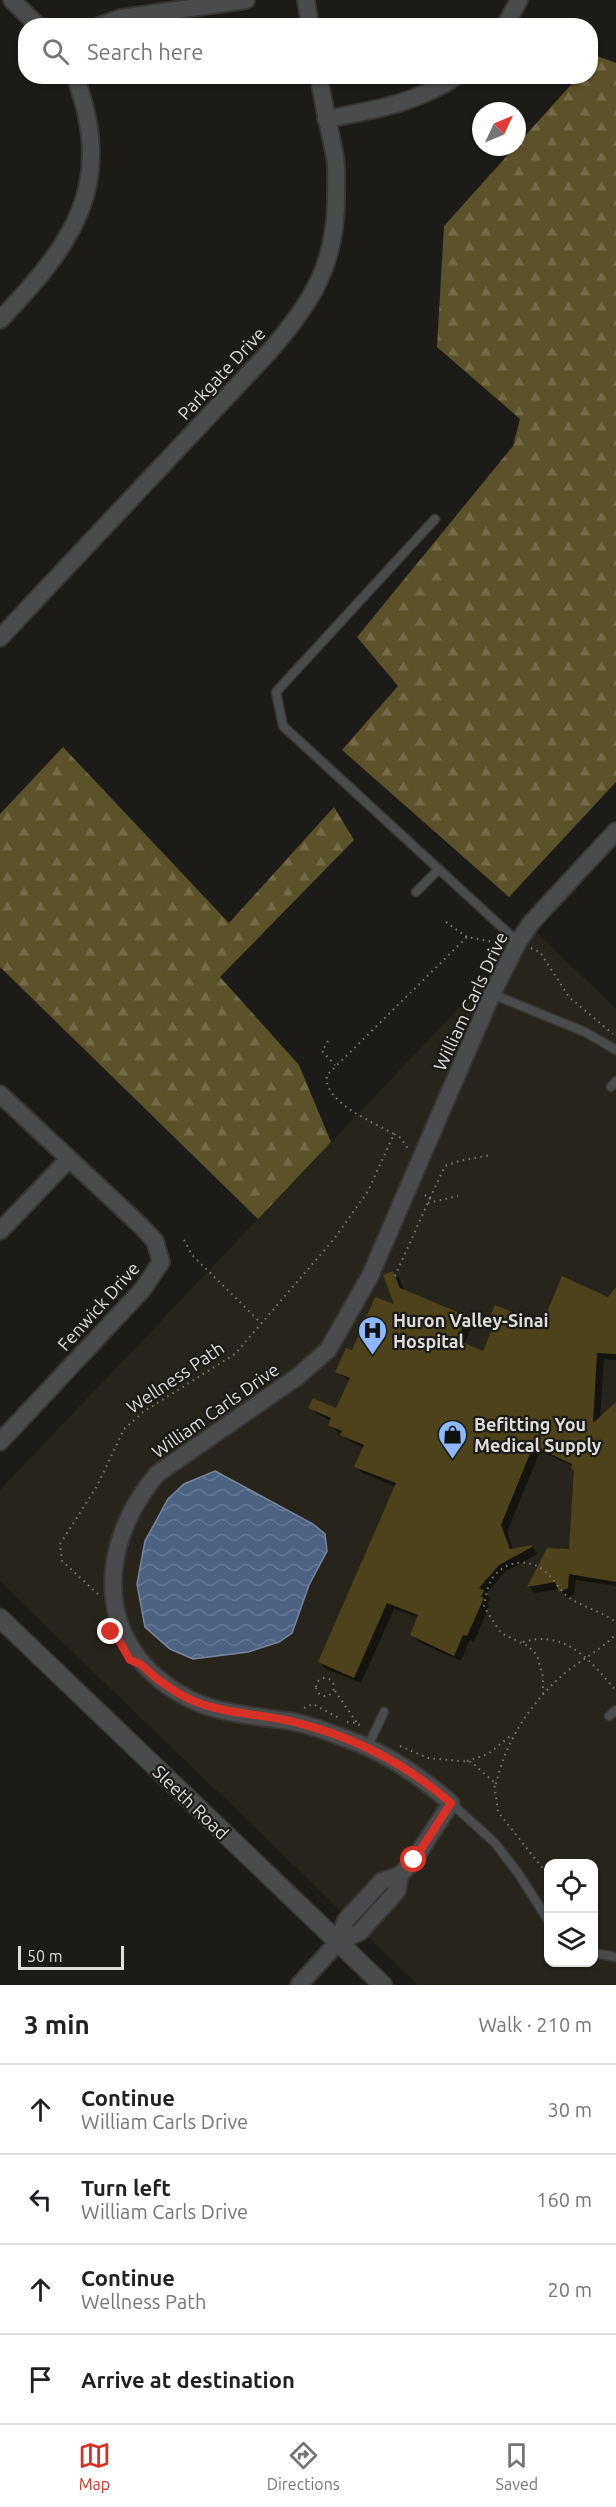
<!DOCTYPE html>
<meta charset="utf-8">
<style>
body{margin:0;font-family:Ubuntu,sans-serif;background:#f6f6f6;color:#202124}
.controls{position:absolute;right:18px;bottom:18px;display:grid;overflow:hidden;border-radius:12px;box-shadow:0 2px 4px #0004}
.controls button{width:54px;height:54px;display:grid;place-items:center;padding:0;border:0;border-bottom:2px solid #e0e0e0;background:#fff;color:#202124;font:30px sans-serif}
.compass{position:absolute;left:472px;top:102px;width:54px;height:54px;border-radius:50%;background:#fff;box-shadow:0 2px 4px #0004;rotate:46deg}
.scale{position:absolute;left:18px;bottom:15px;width:106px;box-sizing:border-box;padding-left:6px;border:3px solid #dfdedc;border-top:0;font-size:16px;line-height:21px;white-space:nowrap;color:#dfdedc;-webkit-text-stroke:4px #1c1b18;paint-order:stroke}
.stop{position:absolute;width:18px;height:18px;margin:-14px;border:4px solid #d93025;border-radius:50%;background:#fff}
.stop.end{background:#d93025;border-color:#fff;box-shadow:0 2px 6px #0008}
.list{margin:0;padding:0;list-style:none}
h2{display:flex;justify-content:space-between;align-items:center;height:78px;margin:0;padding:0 24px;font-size:26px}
h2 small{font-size:20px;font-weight:400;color:#757577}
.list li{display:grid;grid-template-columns:39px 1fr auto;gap:18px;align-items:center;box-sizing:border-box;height:90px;padding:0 24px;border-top:2px solid #e0e0e0}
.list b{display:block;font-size:22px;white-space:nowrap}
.list p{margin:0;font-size:20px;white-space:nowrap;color:#757577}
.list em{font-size:20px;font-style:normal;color:#757577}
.icon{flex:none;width:33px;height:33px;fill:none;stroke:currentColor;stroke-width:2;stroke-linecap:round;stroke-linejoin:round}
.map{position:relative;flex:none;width:616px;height:1985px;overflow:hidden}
.search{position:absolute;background:#fff;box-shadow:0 2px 4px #0004;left:18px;right:18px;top:18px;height:66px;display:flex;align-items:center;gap:15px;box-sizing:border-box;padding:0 21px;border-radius:24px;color:#757577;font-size:22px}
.sheet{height:438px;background:#fff}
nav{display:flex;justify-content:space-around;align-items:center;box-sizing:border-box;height:84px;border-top:2px solid #e0e0e0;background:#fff;font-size:16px;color:#757577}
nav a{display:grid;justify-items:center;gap:3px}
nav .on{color:#d93025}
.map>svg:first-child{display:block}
.built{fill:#27241b;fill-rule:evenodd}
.forest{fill:url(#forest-firs)}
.water{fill:url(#water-waves);stroke:#78879e;stroke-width:1.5}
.shadow{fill:#0007}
.building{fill:#4d4219}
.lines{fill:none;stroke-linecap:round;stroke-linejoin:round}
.service-casing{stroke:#373633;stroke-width:11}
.minor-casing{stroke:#373633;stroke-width:20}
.tertiary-casing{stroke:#373633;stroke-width:21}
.path{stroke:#7c7b78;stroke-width:2;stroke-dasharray:1.5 4.5;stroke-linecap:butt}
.service{stroke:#4a4b4d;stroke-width:8}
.minor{stroke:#4a4b4d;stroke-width:16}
.tertiary{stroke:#4a4b4d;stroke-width:18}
.route{stroke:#d93025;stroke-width:8}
.labels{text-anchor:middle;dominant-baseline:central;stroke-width:4.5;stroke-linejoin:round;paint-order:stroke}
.street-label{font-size:18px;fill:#dfdedc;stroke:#1c1b18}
.poi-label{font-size:18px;font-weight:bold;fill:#dfdedc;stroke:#1c1b18;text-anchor:start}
</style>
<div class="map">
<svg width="616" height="1985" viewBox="0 0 616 1985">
<defs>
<pattern id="forest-firs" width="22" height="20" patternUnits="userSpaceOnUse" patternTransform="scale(1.5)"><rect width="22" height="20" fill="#5c5229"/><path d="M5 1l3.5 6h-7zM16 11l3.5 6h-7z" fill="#736a47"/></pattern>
<pattern id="water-waves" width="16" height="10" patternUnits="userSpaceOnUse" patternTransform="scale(1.5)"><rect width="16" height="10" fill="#4c6283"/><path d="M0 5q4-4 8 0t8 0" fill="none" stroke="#657894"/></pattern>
</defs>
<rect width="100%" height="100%" fill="#1c1b18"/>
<path class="built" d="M534 929 616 1009V1985H418L0 1582V1490ZM548 1864H594V1962H548Z"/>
<path class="forest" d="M597 56 616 63V782L509 897 342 750 398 686 357 637 513 446 520 419 437 347 444 226 578 77 590 76 591 63Z
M63 747 229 923 334 807 354 840 220 977 299 1065 331 1142 258 1219 0 967V814Z"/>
<path class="water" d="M215 1471 313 1524 325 1534 327 1551 309 1585 292 1633 279 1642 248 1652 193 1659 170 1649 145 1627 137 1584 145 1541 168 1499 184 1484Z"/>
<path class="shadow" d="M393 1272 400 1279 404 1291 466 1318 473 1324 464 1345 483 1353 492 1331 488 1327 543 1326 608 1299 616 1289V1360L604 1359 600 1420 616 1406V1586L576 1580 574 1594 567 1598 559 1589 535 1593 529 1587 570 1550 575 1470 573 1466 540 1451 507 1532 513 1550 531 1546 538 1554 506 1571 486 1594 490 1598 487 1604 489 1606 474 1642 470 1640 461 1661 418 1642 412 1635 419 1618 394 1609 361 1683 326 1669 320 1662 396 1487 362 1473 356 1466 364 1448 349 1441 330 1425 332 1421 317 1414 310 1407 336 1410 350 1381 337 1372 396 1307Z"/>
<path class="building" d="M393 1271 400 1288 467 1316 457 1340 483 1351 492 1329 486 1327 495 1305 542 1324 562 1276 608 1297 616 1287V1354L597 1353 593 1423 616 1402V1582L569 1574 568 1588 559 1592 555 1582 527 1587 547 1548 569 1549 574 1470 571 1468 572 1464 533 1446 501 1525 510 1549 531 1545 532 1547 499 1565 479 1588 484 1590 481 1597 484 1598 467 1636 463 1635 454 1656 410 1635 418 1615 387 1603 354 1678 318 1662 396 1483 354 1467 364 1445 340 1435 342 1431 328 1425 331 1418 308 1408 313 1398 336 1408 350 1378 335 1372 346 1348 352 1350 375 1297 394 1304 383 1275Z"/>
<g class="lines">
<defs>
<path id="service" d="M435 519 276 692 283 726 518 942
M416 892 439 869
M492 994 585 1032 616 1050
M611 1087 616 1081
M609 1716 616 1710
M367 1748 384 1712
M451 1803 495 1843 518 1873 548 1920
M594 1953 616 1957"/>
<path id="minor" d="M12 0 38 26
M306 0 310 26
M99 26 121 18 246 0
M505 26 519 0
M326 119C374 110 415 104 457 76
M0 320C73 243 116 186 75 76
M0 638 268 353C312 303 337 263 336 194 336 182 337 169 335 157 330 130 323 104 319 76
M0 1094 141 1226 155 1241 161 1262 143 1289 0 1442
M0 1231 69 1159
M338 1942 360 1932 397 1891 400 1875
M299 1985 338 1942 346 1920 382 1881 400 1875 414 1860 451 1803C421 1777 385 1752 347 1739 330 1733 312 1725 294 1722 266 1717 222 1714 196 1702 96 1656 91 1553 157 1474L297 1377 328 1350 370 1276 492 994 518 942 531 923 616 831"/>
<path id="tertiary" d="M0 1618 383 1985"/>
</defs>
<use href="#service" class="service-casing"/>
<use href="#minor" class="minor-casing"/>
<use href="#tertiary" class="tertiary-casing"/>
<path class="path" d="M446 922 467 937
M531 948 540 952 569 997 613 1034
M328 1041 322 1051 335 1065
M394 1134 401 1138 408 1149
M430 1198 445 1166 459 1161 490 1155
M428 1203 458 1196
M184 1240 192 1255 261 1323
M395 1276 430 1198 423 1194
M98 1594 62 1561 60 1544 97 1486 124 1429 143 1412 235 1354 334 1239 368 1191 394 1134C375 1123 322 1102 327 1075L467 937 499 943
M523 1642C566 1629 592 1662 616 1691
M316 1687a9 9 0 1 1 18 0a9 9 0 1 1-18 0Z
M335 1691 357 1723
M543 1694V1677L537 1655 528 1646 501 1633 484 1607C486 1597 487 1584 494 1576 507 1560 531 1558 546 1572 555 1580 561 1593 571 1599 586 1608 602 1612 616 1622
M304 1708 313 1704 339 1718
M347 1722 357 1723 363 1728
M400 1746 428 1758 471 1762 494 1782 498 1812 548 1875
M467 1761 488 1754 513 1734
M496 1784C506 1740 531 1702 565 1673 582 1659 601 1650 616 1634"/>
<use href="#service" class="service"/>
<use href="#minor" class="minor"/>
<use href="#tertiary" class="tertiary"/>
</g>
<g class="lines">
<path class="route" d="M111 1632 117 1637 130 1660C144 1664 145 1669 156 1678 168 1687 184 1698 199 1703 231 1715 266 1714 298 1723 354 1737 407 1765 451 1803L414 1860"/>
</g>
<defs>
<symbol id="hospital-pin" viewBox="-11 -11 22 30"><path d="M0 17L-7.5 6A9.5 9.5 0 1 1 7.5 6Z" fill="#8db9fc" stroke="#1c1b18"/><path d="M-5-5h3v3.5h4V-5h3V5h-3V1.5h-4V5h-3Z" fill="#111"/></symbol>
<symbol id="shop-pin" viewBox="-11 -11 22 30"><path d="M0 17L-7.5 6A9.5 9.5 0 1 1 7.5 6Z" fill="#8db9fc" stroke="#1c1b18"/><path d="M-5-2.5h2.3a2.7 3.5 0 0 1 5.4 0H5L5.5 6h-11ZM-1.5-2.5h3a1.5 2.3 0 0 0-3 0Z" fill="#111"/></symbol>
</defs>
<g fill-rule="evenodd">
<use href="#hospital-pin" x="356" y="1314" width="33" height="45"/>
<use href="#shop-pin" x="436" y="1418" width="33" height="45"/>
</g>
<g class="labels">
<g class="street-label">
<text transform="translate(221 373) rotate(-47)">Parkgate Drive</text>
<text transform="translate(470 1001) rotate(-65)">William Carls Drive</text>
<text transform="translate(98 1306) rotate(-48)">Fenwick Drive</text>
<text transform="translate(175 1377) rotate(-34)">Wellness Path</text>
<text transform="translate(215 1410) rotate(-35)">William Carls Drive</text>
<text transform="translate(191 1802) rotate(44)">Sleeth Road</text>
</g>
<g class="poi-label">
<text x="393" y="1320">Huron Valley-Sinai<tspan x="393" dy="21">Hospital</tspan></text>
<text x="474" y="1424">Befitting You<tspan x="474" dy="21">Medical Supply</tspan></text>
</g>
</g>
</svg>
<div class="controls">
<button><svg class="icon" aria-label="locate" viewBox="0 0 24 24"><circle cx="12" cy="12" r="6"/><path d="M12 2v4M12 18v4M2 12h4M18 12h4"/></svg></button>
<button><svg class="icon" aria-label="layers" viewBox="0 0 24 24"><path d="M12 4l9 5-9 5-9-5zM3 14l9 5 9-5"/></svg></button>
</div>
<svg class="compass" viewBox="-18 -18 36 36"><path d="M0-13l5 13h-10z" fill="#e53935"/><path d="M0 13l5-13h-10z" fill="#757577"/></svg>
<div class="scale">50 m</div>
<div class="stop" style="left:414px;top:1860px"></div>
<div class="stop end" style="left:111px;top:1632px"></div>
<div class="search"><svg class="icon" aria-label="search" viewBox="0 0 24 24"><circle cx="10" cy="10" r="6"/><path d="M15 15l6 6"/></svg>Search here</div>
</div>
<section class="sheet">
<h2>3 min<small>Walk · 210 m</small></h2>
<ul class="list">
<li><svg class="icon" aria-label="ahead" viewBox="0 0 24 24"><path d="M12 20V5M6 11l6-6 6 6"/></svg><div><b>Continue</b><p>William Carls Drive</p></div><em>30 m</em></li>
<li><svg class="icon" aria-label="left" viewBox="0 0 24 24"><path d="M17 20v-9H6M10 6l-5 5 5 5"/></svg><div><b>Turn left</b><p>William Carls Drive</p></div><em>160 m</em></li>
<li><svg class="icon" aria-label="ahead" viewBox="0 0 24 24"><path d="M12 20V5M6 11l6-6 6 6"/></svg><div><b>Continue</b><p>Wellness Path</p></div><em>20 m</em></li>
<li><svg class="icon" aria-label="arrive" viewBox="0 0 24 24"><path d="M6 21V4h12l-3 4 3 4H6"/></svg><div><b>Arrive at destination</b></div></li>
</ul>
</section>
<nav>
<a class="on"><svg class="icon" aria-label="map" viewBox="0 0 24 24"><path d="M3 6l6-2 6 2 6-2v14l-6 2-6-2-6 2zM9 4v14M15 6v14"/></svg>Map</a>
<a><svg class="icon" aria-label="directions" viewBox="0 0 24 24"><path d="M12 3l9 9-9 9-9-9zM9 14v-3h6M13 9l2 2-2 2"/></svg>Directions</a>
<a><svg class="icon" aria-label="saved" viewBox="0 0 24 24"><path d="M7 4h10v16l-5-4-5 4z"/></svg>Saved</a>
</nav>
